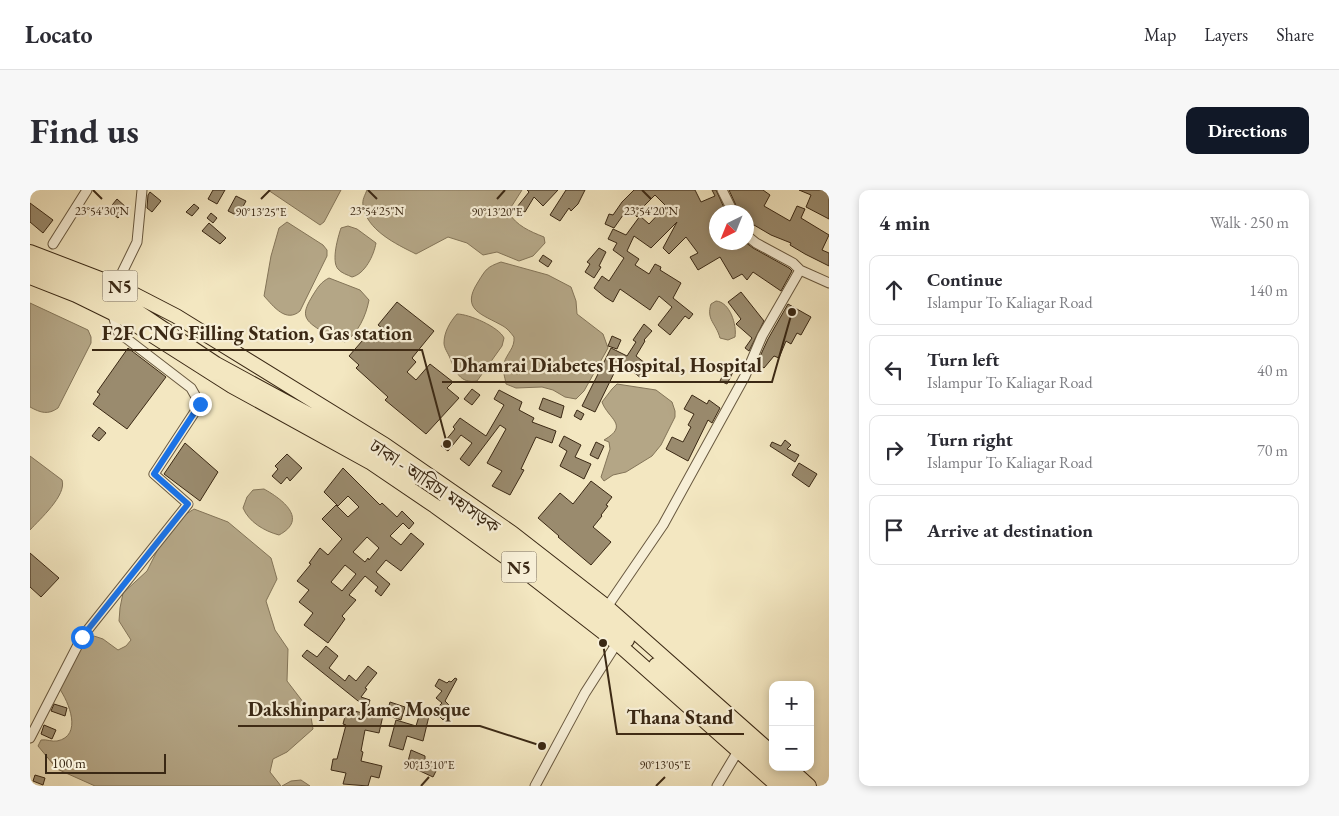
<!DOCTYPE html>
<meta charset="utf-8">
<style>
body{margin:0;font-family:"EB Garamond","Noto Serif Bengali",serif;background:#f7f7f7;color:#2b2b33}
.controls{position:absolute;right:15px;bottom:15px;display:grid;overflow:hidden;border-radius:10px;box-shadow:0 2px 8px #0003}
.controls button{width:45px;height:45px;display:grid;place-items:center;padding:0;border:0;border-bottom:1px solid #e1e1e2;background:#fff;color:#2b2b33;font:25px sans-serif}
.compass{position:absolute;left:679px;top:15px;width:45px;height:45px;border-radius:50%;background:#fff;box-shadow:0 2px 8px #0003;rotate:223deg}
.scale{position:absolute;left:15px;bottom:12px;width:121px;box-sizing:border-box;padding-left:5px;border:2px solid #3a2814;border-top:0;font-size:14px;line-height:18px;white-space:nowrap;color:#3a2814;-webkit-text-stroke:4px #f7efd7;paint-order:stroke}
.stop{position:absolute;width:15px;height:15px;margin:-11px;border:4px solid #1a73e8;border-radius:50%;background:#fff}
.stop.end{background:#1a73e8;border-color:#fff;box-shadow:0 1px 5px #0008}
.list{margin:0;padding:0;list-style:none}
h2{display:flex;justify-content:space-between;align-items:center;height:65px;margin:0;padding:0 20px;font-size:21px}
h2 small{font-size:16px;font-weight:400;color:#7c7c81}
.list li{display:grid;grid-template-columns:32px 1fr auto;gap:15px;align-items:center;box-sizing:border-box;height:70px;margin:0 10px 10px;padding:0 10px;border:1px solid #e1e1e2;border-radius:10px}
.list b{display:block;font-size:19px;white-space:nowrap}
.list p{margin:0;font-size:16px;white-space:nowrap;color:#7c7c81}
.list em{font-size:16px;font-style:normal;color:#7c7c81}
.icon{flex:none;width:28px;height:28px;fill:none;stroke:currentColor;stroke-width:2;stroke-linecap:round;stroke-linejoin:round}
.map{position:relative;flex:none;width:799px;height:596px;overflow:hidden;border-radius:10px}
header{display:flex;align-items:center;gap:30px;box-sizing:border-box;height:70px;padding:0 25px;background:#fff;border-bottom:1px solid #e1e1e2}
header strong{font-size:24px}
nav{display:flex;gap:28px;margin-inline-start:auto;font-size:18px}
.intro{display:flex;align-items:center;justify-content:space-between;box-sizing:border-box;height:120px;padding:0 30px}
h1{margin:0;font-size:35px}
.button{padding:12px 22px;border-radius:10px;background:#111827;color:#fff;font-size:18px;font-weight:700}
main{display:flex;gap:30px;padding:0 30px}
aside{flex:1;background:#fff;border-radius:10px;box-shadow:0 2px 8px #0003}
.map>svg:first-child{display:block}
.water{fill:#b4a686;stroke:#837458}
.building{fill:#9a8b6e;stroke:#3a2814;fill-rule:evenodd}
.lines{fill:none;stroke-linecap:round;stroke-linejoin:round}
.minor-casing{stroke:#68583f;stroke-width:11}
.highway-casing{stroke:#3a2814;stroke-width:16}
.minor{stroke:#f7efd7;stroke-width:9}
.highway{stroke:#f3e7c1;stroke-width:14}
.route{stroke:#1a73e8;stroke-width:6}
.ticks{fill:none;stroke:#3a2814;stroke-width:2}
.labels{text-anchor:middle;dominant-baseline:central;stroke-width:4.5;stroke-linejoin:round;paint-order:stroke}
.shield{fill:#f7efd7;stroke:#73644e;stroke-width:1}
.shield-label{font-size:18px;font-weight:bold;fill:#3a2814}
.street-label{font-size:19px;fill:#3a2814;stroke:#f7efd7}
.ticks-label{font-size:12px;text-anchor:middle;fill:#3a2814;stroke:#f7efd7;stroke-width:4.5;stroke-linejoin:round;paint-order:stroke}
.leader{fill:none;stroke:#3a2814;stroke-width:2}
.callout-dot{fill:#3a2814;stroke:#f7efd7;stroke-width:2}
.callout-label{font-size:20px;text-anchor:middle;font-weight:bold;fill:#3a2814;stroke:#f7efd7;stroke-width:4.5;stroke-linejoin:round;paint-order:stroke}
</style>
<header>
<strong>Locato</strong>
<nav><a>Map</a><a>Layers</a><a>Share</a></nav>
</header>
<div class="intro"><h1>Find us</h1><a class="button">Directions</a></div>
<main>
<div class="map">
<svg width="799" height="596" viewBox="0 0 799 596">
<rect width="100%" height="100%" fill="#f3e7c1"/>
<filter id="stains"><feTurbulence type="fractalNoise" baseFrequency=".004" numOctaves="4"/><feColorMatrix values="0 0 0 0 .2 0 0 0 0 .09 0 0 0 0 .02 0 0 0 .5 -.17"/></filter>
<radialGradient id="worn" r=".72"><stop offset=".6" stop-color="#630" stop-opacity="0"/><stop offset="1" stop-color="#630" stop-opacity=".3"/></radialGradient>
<path class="water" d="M238 0H311L294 32 290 35Z
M337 0H492L478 22C487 36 499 41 514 47L515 53 503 66 489 71 467 62 453 65 437 53 418 47 386 64C366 54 336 40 333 15 332 10 335 5 337 0Z
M257 32 293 55 297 60V66L270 121C256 133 244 117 234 106L241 66 249 38Z
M318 36 327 39 346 53C344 65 335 84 322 87 318 85 311 83 308 79 301 71 308 47 311 38Z
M471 72 518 85 541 97 546 111 547 124 573 144 578 158 554 201 546 209 535 207 523 200 512 197 486 198 476 194C475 187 472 180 474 173 477 163 485 158 484 147 481 143 477 138 473 136 452 124 430 120 448 92 456 79 457 77 471 72Z
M299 88 330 100 339 110C336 126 328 143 315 152 306 149 299 145 290 140 272 129 272 123 283 105 288 97 291 92 299 88Z
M686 111C700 112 707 135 705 147L698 150 690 148C686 133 676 130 681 114Z
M0 113 58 140 61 147V153L28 218C18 225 11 223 0 217Z
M427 124C439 124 469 137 474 148L472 156 447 191C430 194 425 181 420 168 418 163 414 158 414 153 414 142 420 132 427 124Z
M587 194 626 200 642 212 645 221V227L631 255 622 266 596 282 583 285 574 291 571 287 580 259 579 252 574 250C600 235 578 229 572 212L582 199Z
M0 266 32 290C37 305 10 329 0 340Z
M234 299C252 309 279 329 249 345 234 341 219 332 213 318L217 307 223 300Z
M164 319 198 332 241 368 247 389 236 411 245 440 258 459 257 491 280 521 283 539 257 562 243 569 240 582 251 596H65L27 579 8 556 11 550C17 549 22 552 27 551 53 546 39 512 29 498L48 460 64 446 73 449 88 460 96 456 101 450 89 431 90 418 93 403 117 381 130 355 153 326Z
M271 590 280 596H252L261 591Z"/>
<path class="building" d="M183 0H195L187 14 178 9Z
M497 0H528L513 16 504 7 495 22 487 17 499 2Z
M536 0H555L548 14 541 21 539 18 530 31 520 25Z
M604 0H665L671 12 685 6 682 0H686L696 22H686V52H715L723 58 759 78 762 81 751 101 723 82 717 90 712 84 703 89 690 67 668 80 660 67 668 63 656 47 639 64 633 58 647 32 621 58 604 46 597 61 609 69 605 75 619 84 625 74 631 77 630 80 651 93 643 108 663 124 659 129 655 126 640 145 628 135 642 117 629 106 620 120 590 99 583 112 575 107 564 98 572 86 579 91 594 68 583 60 587 53 578 49 583 39 596 45 610 26 619 34 636 16 625 5 612 18 614 19 607 27 598 18 584 38 575 34 579 24 583 25 592 12Z
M699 0H733L740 5 734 16 760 31 767 16 775 19 771 28 799 45 792 60 799 63V76L775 64 760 55 761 53 741 45 724 35 716 39V22H709Z
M769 0H799V29L776 17 781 5Z
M120 2 131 11 122 22 117 18 118 5Z
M206 6 216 11 208 26 198 21Z
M87 9 97 18 88 28 78 20Z
M0 13 23 30 13 43 0 32Z
M164 14 169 18 162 26 156 22Z
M181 23 187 28 183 33 177 28Z
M179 33 196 48 190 54 172 41Z
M569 58 576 62 569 76 571 77 564 88 555 82 560 74 557 72Z
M513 65 522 71 518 77 509 71Z
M711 102 734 131 719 161 715 158 722 148 706 134 711 129 698 112Z
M367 112 404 141 382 168 386 172 377 182 386 190 400 174 423 192 417 198 429 208 396 244 355 210 358 207 326 178 329 175 319 166 339 143 349 151 357 142 348 135Z
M758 114 781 127 771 145 767 143 761 154 756 151 749 168 744 166 734 178 727 173 738 149Z
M614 134 622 141 614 150 615 151 606 166 620 177 611 188 602 181 603 180 590 171 565 222 552 216 581 158 597 166 606 152 603 150Z
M582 146 591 150 587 159 578 156Z
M98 158 136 187 97 239 63 214 70 204 67 202Z
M696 179 703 182 697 194 690 191Z
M442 199 450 205 442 215 434 209Z
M469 200 492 212 489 220 504 228 502 232 526 241 522 253 506 247 491 279 494 280 480 305 462 296 472 281 457 273 476 239 470 235 439 276 430 269 442 253 431 245 418 261 411 256 425 239 423 237 430 228 456 246 474 215 464 209Z
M662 205 677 214 679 210 690 218 682 233 678 230 658 271 636 259 642 247 653 252 661 237 658 235 664 224 654 219Z
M513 208 534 216 531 228 509 219Z
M547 220 554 224 551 230 544 226Z
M69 237 76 243 69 251 62 246Z
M534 246 551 255 545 267 561 274 554 289 530 276 537 261 529 256Z
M755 250 761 255 757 259 769 265 765 272 740 256 742 252 751 256Z
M566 252 574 256 568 269 560 265Z
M155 253 188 282 170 311 134 284Z
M257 264 272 278 260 291 257 287 251 294 242 286 248 279 245 276Z
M769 273 787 284 779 297 762 285Z
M313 278 350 315 352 313 367 327 372 321 384 333 379 339 373 333 360 346 371 355 381 343 394 354 371 381 356 370 346 382 360 394 351 406 345 401 348 397 335 386 319 405 326 410 312 426 315 429 298 453 274 435 283 423 269 412 279 400 267 391 281 374 279 373 290 358 298 365 312 349 292 329 306 315 318 327 329 317 318 306 308 316 294 302ZM337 347 349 358 339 370 338 368 335 372 323 362ZM315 375 326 384 312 401 301 392Z
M561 291 582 307 576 315 578 316 571 325 572 326 563 337 581 352 561 375 528 347 529 346 508 328 530 303 543 314Z
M0 363 29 388 11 407 0 397Z
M296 456 308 466 299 478 315 491 319 485 326 491 338 476 347 483 335 498 337 499 331 507 340 510 338 517 354 521 349 543 335 540 331 561 333 562 331 571 352 576 349 588 341 586 338 596 313 594 316 583 301 580 303 569H307L316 535 313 534 317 519 348 527 272 466 277 460 287 467Z
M425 488 427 489 415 511 421 517 417 522 419 524 413 530 404 521 412 513 406 508 412 501 405 496 409 489 417 493 419 491 421 492Z
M360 512 375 517 371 530 356 525Z
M24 514 37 518 35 526 21 521Z
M390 523 399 526 393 551 377 546 373 560 359 556 366 530 386 536Z
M14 535 26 540 22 549 11 544Z
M381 560 395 566V574L407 579 403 587 377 575Z
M5 585 15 588 13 595 3 591Z"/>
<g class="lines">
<defs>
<path id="minor" d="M692 0 703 22
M716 45 726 53 763 73 770 80 799 93
M23 54 57 0
M86 95 107 52 112 0
M577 417 633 335 715 186 732 146 770 80
M0 548 52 447 158 314 124 284 170 214 161 198 88 142 82 122
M505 596 555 503 587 453
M687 596 708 561"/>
<path id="highway" d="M0 62 86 95 146 126 355 255 482 343 577 417 743 564
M0 76 63 99 108 122 186 174 324 249 385 287
M0 87 46 105 103 133 202 196 340 272 405 316 484 373 587 453 748 596
M417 309C479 353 539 400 597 450
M626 475 743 577
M744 577 764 596
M758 577 779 596"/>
</defs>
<use href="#minor" class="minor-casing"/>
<use href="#highway" class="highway-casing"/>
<use href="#minor" class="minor"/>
<use href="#highway" class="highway"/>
</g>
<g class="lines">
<path class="route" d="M52 447 158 314 124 284 170 214"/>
</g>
<path class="ticks" d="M63 0 72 9M338 0 347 9M612 0 621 9M231 9 240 0M467 9 475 0M391 596 399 587M626 596 635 587"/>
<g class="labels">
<g class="shield">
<rect x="72.5" y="80.5" width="35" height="31" rx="4"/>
<rect x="471.5" y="361.5" width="35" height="31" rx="4"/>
</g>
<g class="shield-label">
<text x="90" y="96">N5</text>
<text x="489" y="377">N5</text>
</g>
<g class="street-label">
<text transform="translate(405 296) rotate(34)">ঢাকা - আরিচা মহাসড়ক</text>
</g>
</g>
<g class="ticks-label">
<text x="72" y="25">23°54'30"N</text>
<text x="621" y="25">23°54'20"N</text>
<text x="347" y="25">23°54'25"N</text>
<text x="231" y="26">90°13'25"E</text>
<text x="467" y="26">90°13'20"E</text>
<text x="399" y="579">90°13'10"E</text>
<text x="635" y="579">90°13'05"E</text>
</g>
<path class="leader" d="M417 254L392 160H62M762 122L742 192H412M512 556L450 536H208M573 453L587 544H714"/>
<g class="callout-dot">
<circle cx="417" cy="254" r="5"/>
<circle cx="762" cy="122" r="5"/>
<circle cx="512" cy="556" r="5"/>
<circle cx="573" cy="453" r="5"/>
</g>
<g class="callout-label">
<text x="227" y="150">F2F CNG Filling Station, Gas station</text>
<text x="577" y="182">Dhamrai Diabetes Hospital, Hospital</text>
<text x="329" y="526">Dakshinpara Jame Mosque</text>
<text x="650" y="534">Thana Stand</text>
</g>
<rect width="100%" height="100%" filter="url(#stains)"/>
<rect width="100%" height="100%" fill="url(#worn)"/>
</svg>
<div class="controls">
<button>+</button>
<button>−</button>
</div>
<svg class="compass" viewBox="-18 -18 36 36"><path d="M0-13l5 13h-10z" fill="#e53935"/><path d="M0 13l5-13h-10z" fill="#7c7c81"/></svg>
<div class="scale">100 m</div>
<div class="stop" style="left:52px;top:447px"></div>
<div class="stop end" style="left:170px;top:214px"></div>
</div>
<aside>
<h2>4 min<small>Walk · 250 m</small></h2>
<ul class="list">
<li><svg class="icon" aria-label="ahead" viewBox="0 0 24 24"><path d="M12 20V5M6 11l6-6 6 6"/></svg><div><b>Continue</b><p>Islampur To Kaliagar Road</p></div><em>140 m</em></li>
<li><svg class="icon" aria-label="left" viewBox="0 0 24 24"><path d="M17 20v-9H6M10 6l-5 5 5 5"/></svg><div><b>Turn left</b><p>Islampur To Kaliagar Road</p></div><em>40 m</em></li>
<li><svg class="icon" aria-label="right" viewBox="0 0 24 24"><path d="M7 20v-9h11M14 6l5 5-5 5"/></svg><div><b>Turn right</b><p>Islampur To Kaliagar Road</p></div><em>70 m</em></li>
<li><svg class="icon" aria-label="arrive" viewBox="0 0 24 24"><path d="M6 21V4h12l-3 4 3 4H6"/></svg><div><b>Arrive at destination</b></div></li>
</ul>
</aside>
</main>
